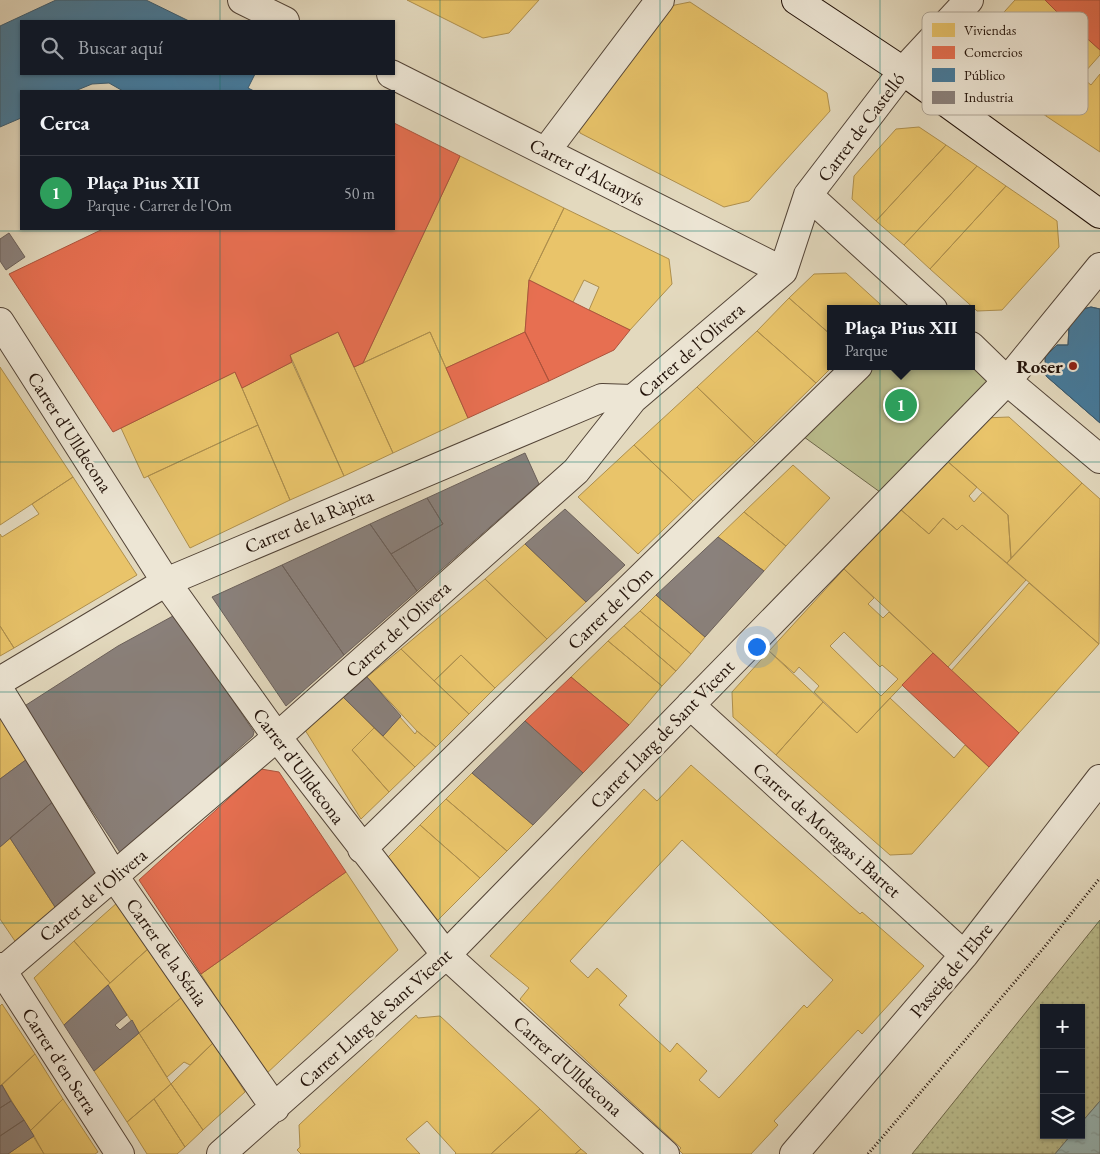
<!DOCTYPE html>
<html lang="es">
<meta charset="utf-8">
<style>
body{margin:0;font-family:"EB Garamond",serif;background:#242831;color:#f1f3f6}
.controls{position:absolute;right:15px;bottom:15px;display:grid;overflow:hidden;border-radius:0px;box-shadow:0 1px 4px #0004}
.controls button{width:45px;height:45px;display:grid;place-items:center;padding:0;border:0;border-bottom:1px solid #363941;background:#171b24;color:#f1f3f6;font:25px sans-serif}
.you{position:absolute;left:756px;top:646px;width:18px;height:18px;margin:-12px;border:4px solid #fff;border-radius:50%;background:#1a73e8;box-shadow:0 0 0 8px #1a73e833}
.badge{display:grid;place-items:center;width:32px;height:32px;border-radius:50%;background:#2563eb;color:#fff;font-size:16px;font-weight:700}
.pin{position:absolute;translate:-50% -50%;border:2px solid #fff;box-shadow:0 1px 5px #0006}
.popup{position:absolute;left:827px;top:305px;width:148px;height:65px;box-sizing:border-box;display:grid;place-content:center;border-radius:0px;background:#171b24;filter:drop-shadow(0 1px 4px #0005);font-size:16px;white-space:nowrap;color:#9ea1a6}
.popup b{font-size:19px;color:#f1f3f6}
.popup::after{content:'';position:absolute;left:50%;top:100%;margin-left:-10px;border:10px solid transparent;border-top-color:#171b24}
.list{margin:0;padding:0;list-style:none}
h2{display:flex;justify-content:space-between;align-items:center;height:65px;margin:0;padding:0 20px;font-size:21px}
h2 small{font-size:16px;font-weight:400;color:#9ea1a6}
.list li{display:grid;grid-template-columns:32px 1fr auto;gap:15px;align-items:center;box-sizing:border-box;height:75px;padding:0 20px;border-top:1px solid #363941}
.list b{display:block;font-size:19px;white-space:nowrap}
.list p{margin:0;font-size:16px;white-space:nowrap;color:#9ea1a6}
.list em{font-size:16px;font-style:normal;color:#9ea1a6}
.icon{flex:none;width:28px;height:28px;fill:none;stroke:currentColor;stroke-width:2;stroke-linecap:round;stroke-linejoin:round}
.map{position:relative;flex:none;width:1100px;height:1154px;overflow:hidden}
.search{position:absolute;background:#171b24;box-shadow:0 1px 4px #0004;left:20px;top:20px;width:375px;height:55px;display:flex;align-items:center;gap:12px;box-sizing:border-box;padding:0 18px;border-radius:0px;color:#9ea1a6;font-size:19px}
.panel{position:absolute;background:#171b24;box-shadow:0 1px 4px #0004;left:20px;top:90px;width:375px;height:140px;border-radius:0px}
.map>svg:first-child{display:block}
.grass{fill:url(#grass-dots);stroke:#6e684c}
.park{fill:#babd8d;stroke:#6e684c}
.water{fill:url(#water-ripples);stroke:#697774}
.homes{fill:#e9c46a;stroke:#ae8f4d;fill-rule:evenodd}
.shops{fill:#e76f51;stroke:#ac533c}
.public{fill:#457b9d;stroke:#3b5c71}
.industry{fill:#8a817c;stroke:#6b605a}
.lines{fill:none;stroke-linecap:round;stroke-linejoin:round}
.street-casing{stroke:#534437;stroke-width:30}
.secondary-casing{stroke:#23130a;stroke-width:30}
.path{stroke:#23130a;stroke-width:3;stroke-dasharray:1 2.5;stroke-linecap:butt}
.street{stroke:#ede6d5;stroke-width:28}
.secondary{stroke:#ede6d5;stroke-width:28}
.grid{fill:none;stroke:#0f766e;stroke-width:1;stroke-opacity:0.55}
.poi-dot{fill:#8f2418;stroke:#ede6d5;stroke-width:2}
.labels{text-anchor:middle;dominant-baseline:central;stroke-width:5;stroke-linejoin:round;paint-order:stroke}
.street-label{font-size:19px;fill:#23130a;stroke:#ede6d5}
.poi-label{font-size:19px;font-weight:bold;fill:#23130a;stroke:#ede6d5;text-anchor:end}
.key{fill:#ede6d5;stroke:#b0a798;stroke-width:1}
.key-label{font-size:14px;fill:#23130a}
</style>
<div class="map">
<svg width="1100" height="1154" viewBox="0 0 1100 1154">
<defs>
<pattern id="grass-dots" width="8" height="8" patternUnits="userSpaceOnUse" patternTransform="scale(1.25)"><rect width="8" height="8" fill="#babd8d"/><path d="M2 2h.1M6 6h.1" fill="none" stroke="#a0a278" stroke-width="1.8" stroke-linecap="round"/></pattern>
<pattern id="water-ripples" width="26" height="14" patternUnits="userSpaceOnUse" patternTransform="scale(1.25)"><rect width="26" height="14" fill="#97b9ba"/><path d="M2 4q2-2 4 0t4 0M15 11q2-2 4 0t4 0" fill="none" stroke="#829e9f"/></pattern>
</defs>
<rect width="100%" height="100%" fill="#e3d9be"/>
<filter id="stains"><feTurbulence type="fractalNoise" baseFrequency=".004" numOctaves="4"/><feColorMatrix values="0 0 0 0 .2 0 0 0 0 .09 0 0 0 0 .02 0 0 0 .5 -.17"/></filter>
<radialGradient id="worn" r=".72"><stop offset=".6" stop-color="#630" stop-opacity="0"/><stop offset="1" stop-color="#630" stop-opacity=".3"/></radialGradient>
<path class="grass" d="M1100 920V1101L1081 1123V1008H1044V1135H1071L1055 1154H912Z"/>
<path class="park" d="M971 346 1007 381 891 500 793 429 858 366H971Z"/>
<path class="water" d="M1100 1101V1154H1055L1071 1135H1081V1123Z"/>
<path class="homes" d="M407 0H539L509 33 483 38Z
M1015 0H1045L1100 50V55L1046 116 978 68 975 44Z
M690 2 827 93 830 111 749 201 724 207 580 133 575 113 670 6Z
M1100 74V152L1046 116 1080 76 1091 85Z
M919 127 946 145 876 221 852 199 854 176 896 129Z
M946 145 977 166 904 245 876 221Z
M460 156 564 208 529 280 525 332 446 368 430 332 363 363Z
M977 166 1006 186 930 269 904 245Z
M1006 186 1057 221 1059 247 1002 310 977 311 930 269Z
M564 208 669 259 672 284 630 330 589 310 599 287 584 280 573 302 529 280Z
M846 273 880 304V309H831V335L789 298 814 274Z
M789 298 831 335V366H833L816 383 757 331Z
M757 331 816 383 755 443 697 387Z
M338 332 393 453 344 476 290 355Z
M430 332 468 418 393 453 354 367Z
M292 362 344 476 290 500 242 388Z
M0 367 73 477 0 525Z
M235 372 258 425 144 478 121 428Z
M697 387 755 443 693 501 634 445Z
M1009 417 1082 483 1011 558 1008 515 946 460 984 418Z
M258 425 290 500 190 548 148 476Z
M634 445 693 501 638 554 578 497Z
M946 460 977 487 969 496 974 502 983 492 1008 515 1011 558 1007 563 962 525 957 530 943 518 929 534 900 509Z
M793 465 830 498 786 546 744 512Z
M73 477 137 575 14 648 0 626V534L2 537 39 514 32 504Z
M1082 483 1100 499 1099 644 1007 563Z
M900 509 929 534 943 518 957 530 962 525 1026 580 948 667 844 569Z
M744 512 786 546 764 571 718 537Z
M525 544 586 602 547 639 485 579Z
M844 569 874 598 868 604 883 618 889 612 933 653 857 733 814 692 819 686 799 667 794 673 769 651ZM844 632 880 667 882 665 898 679 881 696 830 646Z
M485 579 547 639 495 688 461 655 434 681 401 649Z
M1029 583 1099 644 1019 733 951 671Z
M656 595 705 637 691 654 640 611Z
M640 611 691 654 676 671 624 626Z
M0 626 14 648 0 656Z
M624 626 676 671 662 686 608 641Z
M608 641 662 686 629 725 571 677Z
M401 649 469 714 436 747 417 731 367 677Z
M769 651 823 702 776 755 733 717 732 692Z
M461 655 495 688 469 714 434 681Z
M343 697 374 728 352 750 389 792 361 819 305 730Z
M890 698 954 758 965 745 989 767 912 854 890 855 776 755 823 702 857 733Z
M400 717 415 734 417 731 436 747 415 767 383 736Z
M1 719 27 759 0 779V720Z
M374 728 415 767 389 792 352 750Z
M691 765 860 914 862 912 924 966 862 1034 858 1030 774 1121 778 1125 751 1154H683L679 1150 681 1148 520 999 529 988 490 956 644 789 657 801ZM682 840 833 980 807 1008 804 1005 719 1098 699 1080 707 1071 677 1043 670 1052 619 1005 627 996 597 968 588 978 570 961Z
M472 773 533 825 507 851 446 799Z
M446 799 507 851 480 878 420 825Z
M420 825 480 878 434 924 387 858Z
M10 838 57 910 17 944 0 919V847Z
M346 872 398 950 265 1075 201 974Z
M118 902 149 948 110 983 74 941Z
M74 941 110 983 64 1025 34 978Z
M149 948 182 997 139 1033 108 985Z
M182 997 213 1043 190 1065 184 1062 167 1077 139 1033Z
M2 1004 35 1054 0 1086V1006Z
M416 1015 418 1018 440 1016 540 1109 491 1154H455L456 1153 427 1121 406 1139 420 1154H301L297 1150 300 1147 299 1125Z
M139 1033 171 1084 127 1122 94 1071Z
M213 1043 245 1092 203 1130 171 1084Z
M35 1054 63 1099 30 1131 2 1085Z
M171 1084 203 1130 185 1147 154 1099Z
M63 1099 98 1152 95 1154H44L30 1131Z
M154 1099 185 1147 177 1154H147L127 1122Z
M540 1109 581 1149 575 1154H491Z
M34 1136 44 1154H8Z
M581 1149 587 1154H575Z"/>
<path class="shops" d="M1045 0H1100V50L1056 11Z
M394 123 460 156 363 363 354 367 338 332 290 355 292 362 242 388 235 372 113 432 9 274 103 229H394Z
M529 280 589 310 630 330 614 350 549 381 525 332Z
M525 332 549 381 468 418 446 368Z
M933 653 1019 733 989 767 902 685Z
M571 677 629 725 583 773 525 721Z
M261 769 279 772 346 872 201 974 139 880Z"/>
<path class="public" d="M56 0H146L189 21H21V74H255L248 88 254 91H123L109 83 92 84 75 91H21V118L0 127V26Z
M1091 307 1100 309V423L1046 376 1045 357 1057 345H1068L1069 326 1083 309Z
M1091 307 1100 309V423L1046 376 1045 357 1057 345H1068L1069 326 1083 309Z"/>
<path class="industry" d="M9 233 25 257 6 270 0 261V239Z
M525 453 539 484 417 591 391 554 443 524 427 498Z
M427 498 443 524 391 554 370 524Z
M565 509 625 565 586 602 525 544Z
M370 524 417 591 344 655 282 565Z
M718 537 764 571 705 637 656 595Z
M282 565 344 655 286 706 212 597Z
M173 616 177 617 254 732 253 736 121 854 23 707 118 646Z
M367 677 401 716 383 736 343 697Z
M525 721 583 773 533 825 472 773Z
M27 759 55 800 0 847V779Z
M55 800 103 870 57 910 10 838Z
M108 985 127 1015 115 1025 120 1030 132 1020 139 1033 94 1071 64 1025Z
M2 1085 11 1101 0 1108V1086Z
M11 1101 24 1120 0 1136V1108Z
M24 1120 34 1136 8 1154H0V1136Z"/>
<g class="lines">
<defs>
<path id="street" d="M242 0 285 21
M391 74 783 271
M546 151 660 0
M808 195 933 309
M783 271 808 195 903 71 969 0
M0 322 166 582 277 737 446 955 665 1154
M971 346 1007 381 1100 459
M0 681 166 582 602 398 633 399
M0 691 114 876 275 1108
M690 705 964 955
M362 849 858 366
M0 967 120 1154
M0 973 277 737 576 471 633 399 783 271
M221 1154 446 955 1007 381 1100 267
M794 1154 964 955 1100 779"/>
<path id="secondary" d="M796 0 903 71 1100 214"/>
</defs>
<use href="#street" class="street-casing"/>
<use href="#secondary" class="secondary-casing"/>
<path class="path" d="M868 1154 1042 950 1100 878"/>
<use href="#street" class="street"/>
<use href="#secondary" class="secondary"/>
</g>
<path class="grid" d="M220 0V21M440 0V1154M660 0V1154M880 0V1154M220 74V91M220 229V1154M0 231H1100M0 462H1100M0 692H1100M0 923H1100"/>
<circle class="poi-dot" cx="1073" cy="366" r="5"/>
<g class="labels">
<g class="street-label">
<text transform="translate(861 127) rotate(-53)">Carrer de Castelló</text>
<text transform="translate(587 172) rotate(27)">Carrer d'Alcanyís</text>
<text transform="translate(691 350) rotate(-41)">Carrer de l'Olivera</text>
<text transform="translate(70 432) rotate(57)">Carrer d'Ulldecona</text>
<text transform="translate(309 521) rotate(-23)">Carrer de la Ràpita</text>
<text transform="translate(610 608) rotate(-44)">Carrer de l'Om</text>
<text transform="translate(398 629) rotate(-42)">Carrer de l'Olivera</text>
<text transform="translate(662 734) rotate(-46)">Carrer Llarg de Sant Vicent</text>
<text transform="translate(299 766) rotate(53)">Carrer d'Ulldecona</text>
<text transform="translate(827 830) rotate(42)">Carrer de Moragas i Barret</text>
<text transform="translate(93 895) rotate(-40)">Carrer de l'Olivera</text>
<text transform="translate(167 952) rotate(55)">Carrer de la Sénia</text>
<text transform="translate(951 970) rotate(-50)">Passeig de l'Ebre</text>
<text transform="translate(375 1018) rotate(-42)">Carrer Llarg de Sant Vicent</text>
<text transform="translate(60 1061) rotate(57)">Carrer d'en Serra</text>
<text transform="translate(568 1066) rotate(42)">Carrer d'Ulldecona</text>
</g>
<g class="poi-label">
<text x="1063" y="366">Roser</text>
</g>
</g>
<rect x="922" y="12" width="166" height="103" rx="8" class="key"/>
<rect x="932" y="23" width="23" height="14" fill="#e9c46a"/>
<rect x="932" y="46" width="23" height="13" fill="#e76f51"/>
<rect x="932" y="68" width="23" height="14" fill="#457b9d"/>
<rect x="932" y="91" width="23" height="13" fill="#8a817c"/>
<g class="key-label">
<text x="964" y="35">Viviendas</text>
<text x="964" y="57">Comercios</text>
<text x="964" y="80">Público</text>
<text x="964" y="102">Industria</text>
</g>
<rect width="100%" height="100%" filter="url(#stains)"/>
<rect width="100%" height="100%" fill="url(#worn)"/>
</svg>
<div class="controls">
<button>+</button>
<button>−</button>
<button><svg class="icon" aria-label="layers" viewBox="0 0 24 24"><path d="M12 4l9 5-9 5-9-5zM3 14l9 5 9-5"/></svg></button>
</div>
<div class="you"></div>
<div class="pin badge" style="left:901px;top:405px;background:#2e9e5b">1</div>
<div class="popup"><b>Plaça Pius XII</b>Parque</div>
<div class="search"><svg class="icon" aria-label="search" viewBox="0 0 24 24"><circle cx="10" cy="10" r="6"/><path d="M15 15l6 6"/></svg>Buscar aquí</div>
<section class="panel">
<h2>Cerca<small></small></h2>
<ul class="list">
<li><span class="badge" style="background:#2e9e5b">1</span><div><b>Plaça Pius XII</b><p>Parque · Carrer de l'Om</p></div><em>50 m</em></li>
</ul>
</section>
</div>
